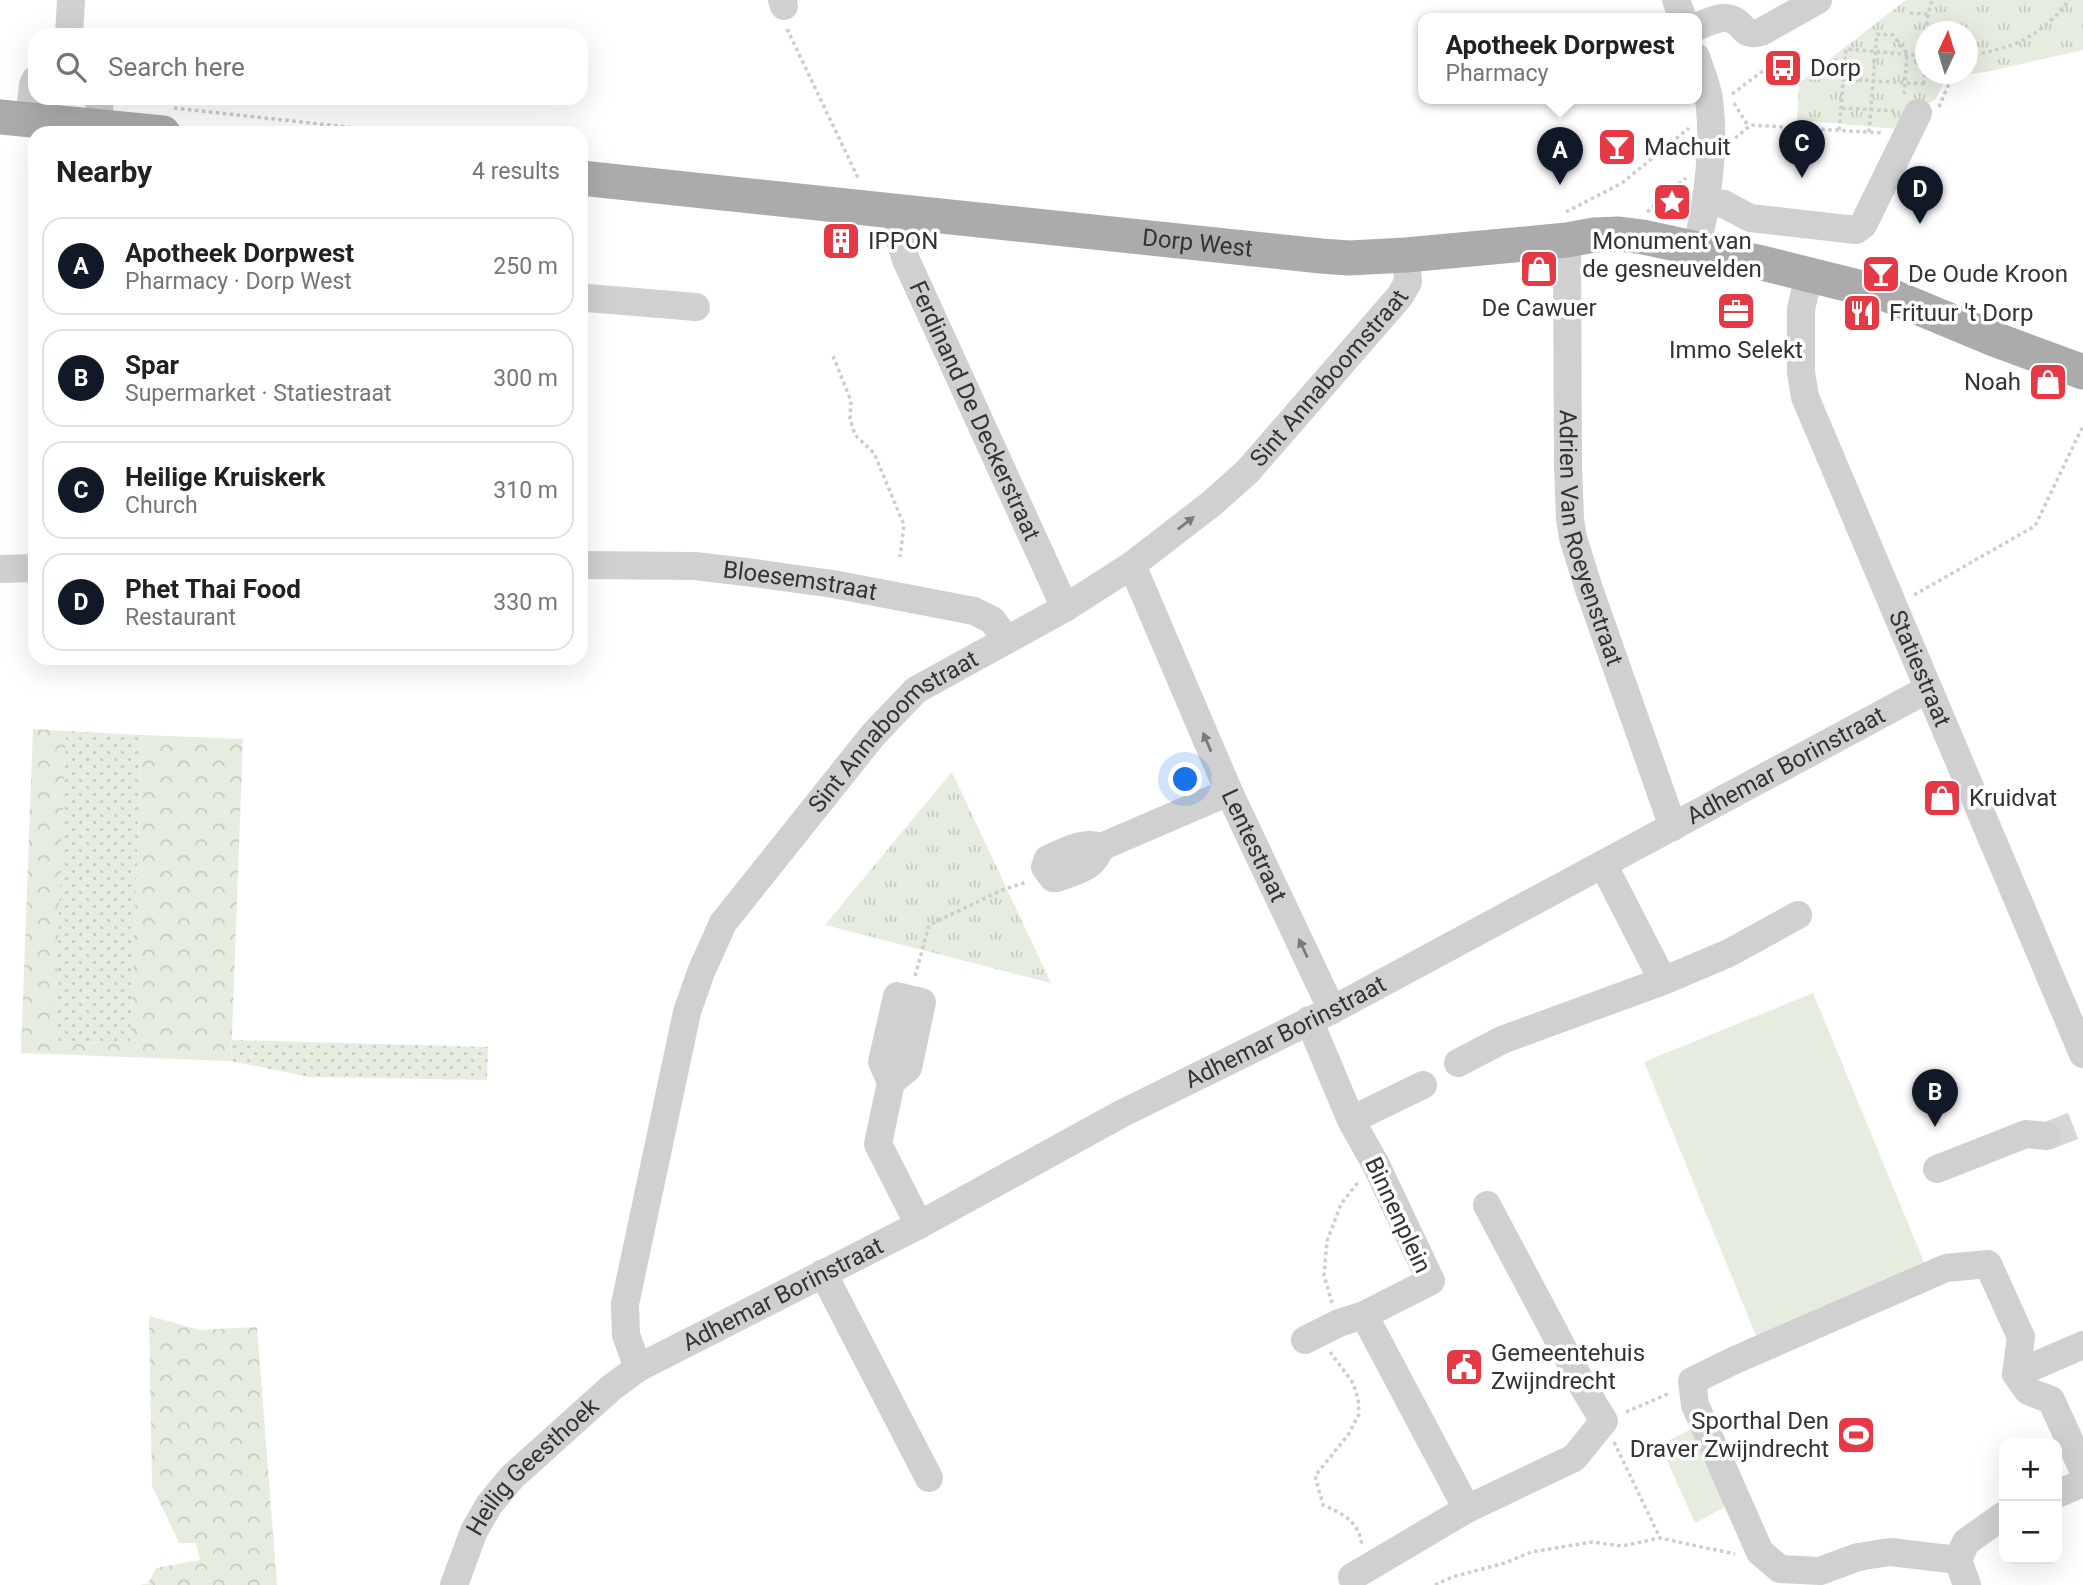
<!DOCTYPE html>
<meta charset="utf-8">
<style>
body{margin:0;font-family:Roboto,sans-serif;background:#f2f2f2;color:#202124}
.controls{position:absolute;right:21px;bottom:21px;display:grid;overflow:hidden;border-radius:14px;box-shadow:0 7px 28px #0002}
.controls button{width:63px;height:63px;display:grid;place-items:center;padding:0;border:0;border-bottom:2px solid #e0e0e0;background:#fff;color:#202124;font:35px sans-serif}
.compass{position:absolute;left:1915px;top:21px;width:63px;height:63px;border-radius:50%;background:#fff;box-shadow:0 7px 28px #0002;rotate:4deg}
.you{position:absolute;left:1186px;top:780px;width:24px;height:24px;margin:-18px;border:5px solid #fff;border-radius:50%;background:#1a73e8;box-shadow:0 0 0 10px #1a73e833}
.badge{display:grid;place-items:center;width:46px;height:46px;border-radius:50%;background:#111827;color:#fff;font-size:23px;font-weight:700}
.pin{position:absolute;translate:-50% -58px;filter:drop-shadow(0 2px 4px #0008)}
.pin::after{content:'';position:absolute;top:37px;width:24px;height:21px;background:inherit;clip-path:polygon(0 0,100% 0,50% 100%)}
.popup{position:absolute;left:1418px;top:13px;width:284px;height:91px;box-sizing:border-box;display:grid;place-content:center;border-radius:14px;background:#fff;filter:drop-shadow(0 2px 5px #0005);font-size:23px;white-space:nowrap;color:#757577}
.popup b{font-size:26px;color:#202124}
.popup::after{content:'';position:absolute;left:50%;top:100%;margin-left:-14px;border:14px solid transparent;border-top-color:#fff}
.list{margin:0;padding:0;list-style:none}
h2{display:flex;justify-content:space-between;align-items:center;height:91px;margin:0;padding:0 28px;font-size:30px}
h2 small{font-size:23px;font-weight:400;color:#757577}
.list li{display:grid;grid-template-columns:46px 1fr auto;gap:21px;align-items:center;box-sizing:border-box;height:98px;margin:0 14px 14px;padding:0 14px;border:2px solid #e0e0e0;border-radius:21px}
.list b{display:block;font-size:26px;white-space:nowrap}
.list p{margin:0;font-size:23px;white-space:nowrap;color:#757577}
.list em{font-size:23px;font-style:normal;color:#757577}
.icon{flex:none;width:38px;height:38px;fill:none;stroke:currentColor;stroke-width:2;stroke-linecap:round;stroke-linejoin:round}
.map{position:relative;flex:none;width:2083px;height:1585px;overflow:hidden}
.search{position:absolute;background:#fff;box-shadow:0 7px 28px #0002;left:28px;top:28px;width:560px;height:77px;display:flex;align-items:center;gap:18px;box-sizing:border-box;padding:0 24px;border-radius:21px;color:#757577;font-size:26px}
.panel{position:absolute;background:#fff;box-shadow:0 7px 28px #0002;left:28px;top:126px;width:560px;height:539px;border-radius:21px}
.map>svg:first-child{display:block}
.grass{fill:url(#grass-dots)}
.forest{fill:url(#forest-crowns)}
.park{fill:url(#park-tufts);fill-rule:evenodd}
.garden{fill:#e6ecdf}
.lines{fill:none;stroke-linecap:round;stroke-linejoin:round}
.minor-tunnel{stroke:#d6d6d6;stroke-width:28;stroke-dasharray:28 14;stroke-linecap:butt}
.path{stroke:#cdcdcd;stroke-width:3.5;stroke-dasharray:3.5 3.5;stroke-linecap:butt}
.minor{stroke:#d0d0d0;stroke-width:28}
.major{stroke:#ababab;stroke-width:35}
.oneway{fill:#7a7a7a}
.labels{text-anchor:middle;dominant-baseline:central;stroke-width:7;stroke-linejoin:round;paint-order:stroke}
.poi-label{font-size:24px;fill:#333;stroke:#fff;text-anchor:start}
.street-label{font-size:24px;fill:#333;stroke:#fff}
</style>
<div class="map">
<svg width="2083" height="1585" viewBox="0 0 2083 1585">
<defs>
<pattern id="grass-dots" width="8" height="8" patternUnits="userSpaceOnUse" patternTransform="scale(1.75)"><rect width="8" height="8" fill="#e6ecdf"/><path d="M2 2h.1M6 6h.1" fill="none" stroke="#c6cbc0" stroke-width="1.8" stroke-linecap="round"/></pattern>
<pattern id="forest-crowns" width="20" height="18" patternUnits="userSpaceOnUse" patternTransform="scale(1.75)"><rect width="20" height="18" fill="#e6ecdf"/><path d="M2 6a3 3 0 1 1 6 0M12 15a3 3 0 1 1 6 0" fill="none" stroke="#c6cbc0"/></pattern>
<pattern id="park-tufts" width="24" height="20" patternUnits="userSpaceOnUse" patternTransform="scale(1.75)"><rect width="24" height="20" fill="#e6ecdf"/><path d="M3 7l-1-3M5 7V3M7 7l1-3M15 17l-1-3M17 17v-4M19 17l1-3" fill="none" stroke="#c6cbc0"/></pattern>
</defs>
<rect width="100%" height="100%" fill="#fff"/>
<path class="grass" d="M66 731 142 735 130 1044 53 1041Z
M232 1040 488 1047 487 1080 310 1077 231 1061Z"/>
<path class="forest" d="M33 729 66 731 54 1041 130 1044 142 735 243 739 231 1061 21 1053Z
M149 1316 200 1330 257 1327 277 1585H140L148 1584 156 1568 200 1560 196 1543H179L152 1485Z"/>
<path class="park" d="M1906 0H2083V50L1986 72 1947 77 1935 100 1906 115 1897 129 1797 120 1799 83ZM1926 32H1968V74H1926Z
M952 772 1051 983 825 925Z"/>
<path class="garden" d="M1813 993 1929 1274 1759 1343 1644 1062Z
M1701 1424 1736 1501 1695 1523 1660 1445Z"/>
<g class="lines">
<path class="minor-tunnel" d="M2047 1136 2083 1122"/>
<path class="path" d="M1910 13 1928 14
M787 29 859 180
M1926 32 1928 14 1932 0
M1968 57C1976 54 1986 53 1995 50 2025 43 2051 25 2069 0
M1844 79 1924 84
M1924 84 1926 60
M1732 94 1771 65
M1734 103 1748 126
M1939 107 1953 74
M174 108 402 133
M1842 108 1894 111
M1839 130 1846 49 1926 56
M1869 132 1877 34 1893 35 1907 54 1904 96
M1735 138 1751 125 1883 133
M1566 212 1622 183 1689 128
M1647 212 1686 178
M833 356 851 401 850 418 855 435 874 453 904 525 900 557
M1914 595 2035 526 2083 426
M915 976 929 925 1002 890 1027 882
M1332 1303 1324 1275 1327 1241 1341 1204 1359 1181
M1330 1352 1353 1383 1358 1399 1359 1414 1348 1435 1315 1476 1323 1505C1343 1514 1359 1521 1362 1546
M1626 1412 1670 1393
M1614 1442 1660 1538
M1435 1585 1452 1577 1505 1563 1531 1552 1592 1542 1622 1546 1660 1538 1735 1554"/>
<g class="minor">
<path d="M782 0 784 6"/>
<path d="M1676 0 1683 19"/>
<path d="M1696 27C1707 23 1720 15 1731 19 1745 23 1742 38 1761 32L1818 0"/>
<path d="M69 35 71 0"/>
<path d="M29 119 33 85 35 80"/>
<path d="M98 127 100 98"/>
<path d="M1706 202 1724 204 1750 218 1856 230 1863 225 1918 113"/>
<path id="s1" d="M899 212 898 234 906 260 1065 608"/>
<path id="s2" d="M1567 240 1568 467 1570 519 1573 538 1589 589 1673 827"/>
<path d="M1696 248C1707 209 1714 150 1710 109 1709 91 1702 74 1696 57"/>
<path id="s3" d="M1809 275 1801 309V372L1805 397 2083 1054"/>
<path d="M581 296 587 298 696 307"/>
<path id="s4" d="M581 565 695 566 754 573 833 584 974 611 992 620 1007 640"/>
<path id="s5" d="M1132 565 1229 792 1332 1010"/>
<path d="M0 569 35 568"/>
<path d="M1101 847C1093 869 1077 870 1057 878H1053L1045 867 1048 859C1065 852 1083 840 1101 847L1229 792"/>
<path d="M1603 864 1663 981"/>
<path d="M1458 1063 1502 1040 1663 981 1729 953 1798 915"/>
<path d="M891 1082 882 1062 897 996 922 1002 908 1068 891 1082 878 1144 919 1225"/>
<path d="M1351 1120 1423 1085"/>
<path d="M1937 1169 2026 1134 2047 1136"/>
<path d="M823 1273 929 1478"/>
<path d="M1364 1315 1467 1509"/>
<path d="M1305 1340 1339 1323 1364 1315 1431 1281 1376 1165 1351 1120 1309 1020"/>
<path id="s6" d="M638 1368 626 1335 625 1304 687 1012 701 972 723 923 873 735 916 690 1065 608 1132 565 1211 504 1247 472 1400 296 1408 282 1406 255"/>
<path d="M2016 1374 2028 1391 2051 1400 2083 1470"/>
<path d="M2057 1494 2083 1483"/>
<path d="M1958 1560 1890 1552 1858 1557 1820 1571 1780 1569 1760 1552 1695 1405 1692 1381 1735 1360 1946 1268 1988 1264 2021 1337 2016 1374 2083 1345"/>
<path d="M1352 1577 1467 1509 1574 1458 1604 1421 1585 1390 1487 1205"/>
<path id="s7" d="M454 1585 474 1531 489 1505 512 1477 611 1388 638 1368 919 1225 1121 1114 1332 1010 1928 689"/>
<path d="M1967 1585 1958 1560 1966 1542 2004 1515"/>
</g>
<g class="major">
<path d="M0 117 163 133"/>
<path id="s8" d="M581 178 1321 256 1349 258 1406 255 1567 240 1594 235 1619 234 1643 237 1758 262 1886 294 1994 339 2083 372"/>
</g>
</g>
<defs><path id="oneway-solid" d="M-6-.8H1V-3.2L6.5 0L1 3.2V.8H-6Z" transform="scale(1.75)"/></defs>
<g class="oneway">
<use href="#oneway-solid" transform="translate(1186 523) rotate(-38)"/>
<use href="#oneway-solid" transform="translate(1207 742) rotate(-113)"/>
<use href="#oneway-solid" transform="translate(1303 948) rotate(-115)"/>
</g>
<defs>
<symbol id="bus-square" viewBox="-11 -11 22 22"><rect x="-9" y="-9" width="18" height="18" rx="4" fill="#e63946" stroke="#fff"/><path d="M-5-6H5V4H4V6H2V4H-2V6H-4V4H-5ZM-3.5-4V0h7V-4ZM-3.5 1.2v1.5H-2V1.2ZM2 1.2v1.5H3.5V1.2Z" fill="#fff"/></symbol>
<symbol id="bar-square" viewBox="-11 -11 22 22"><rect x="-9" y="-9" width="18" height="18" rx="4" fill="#e63946" stroke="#fff"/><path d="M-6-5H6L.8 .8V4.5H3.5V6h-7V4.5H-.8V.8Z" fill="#fff"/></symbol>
<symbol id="sight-square" viewBox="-11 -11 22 22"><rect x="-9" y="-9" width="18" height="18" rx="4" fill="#e63946" stroke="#fff"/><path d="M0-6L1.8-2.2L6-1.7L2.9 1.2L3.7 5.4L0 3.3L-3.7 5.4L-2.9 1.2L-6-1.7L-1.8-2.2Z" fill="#fff"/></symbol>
<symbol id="building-square" viewBox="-11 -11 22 22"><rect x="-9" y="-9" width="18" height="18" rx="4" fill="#e63946" stroke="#fff"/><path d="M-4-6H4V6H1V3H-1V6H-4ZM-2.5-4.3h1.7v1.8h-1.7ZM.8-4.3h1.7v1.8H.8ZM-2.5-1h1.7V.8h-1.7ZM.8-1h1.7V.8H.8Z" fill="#fff"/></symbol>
<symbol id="shop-square" viewBox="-11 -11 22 22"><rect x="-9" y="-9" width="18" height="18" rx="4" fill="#e63946" stroke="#fff"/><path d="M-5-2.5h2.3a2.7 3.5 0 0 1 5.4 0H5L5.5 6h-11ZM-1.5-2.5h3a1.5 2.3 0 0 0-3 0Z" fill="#fff"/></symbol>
<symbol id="office-square" viewBox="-11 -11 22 22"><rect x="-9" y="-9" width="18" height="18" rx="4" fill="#e63946" stroke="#fff"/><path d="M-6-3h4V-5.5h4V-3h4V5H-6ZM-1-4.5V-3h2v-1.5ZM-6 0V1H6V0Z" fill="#fff"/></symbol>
<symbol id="restaurant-square" viewBox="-11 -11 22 22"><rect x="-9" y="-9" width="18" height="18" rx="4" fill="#e63946" stroke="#fff"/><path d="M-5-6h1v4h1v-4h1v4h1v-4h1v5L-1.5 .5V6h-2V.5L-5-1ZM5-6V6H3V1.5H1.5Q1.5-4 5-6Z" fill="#fff"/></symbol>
<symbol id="civic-square" viewBox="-11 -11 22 22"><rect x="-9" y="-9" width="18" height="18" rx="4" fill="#e63946" stroke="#fff"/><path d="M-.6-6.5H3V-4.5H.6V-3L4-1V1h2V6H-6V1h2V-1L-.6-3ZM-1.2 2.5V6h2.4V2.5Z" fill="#fff"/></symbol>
<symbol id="stadium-square" viewBox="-11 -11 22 22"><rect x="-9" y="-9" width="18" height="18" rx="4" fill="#e63946" stroke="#fff"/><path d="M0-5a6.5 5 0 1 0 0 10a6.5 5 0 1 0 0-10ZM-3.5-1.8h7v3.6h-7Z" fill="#fff"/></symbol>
</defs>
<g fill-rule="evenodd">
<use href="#bus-square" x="1761" y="46" width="44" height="44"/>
<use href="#bar-square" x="1595" y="125" width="44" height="44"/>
<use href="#sight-square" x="1650" y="180" width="44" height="44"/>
<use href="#building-square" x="819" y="219" width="44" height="44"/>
<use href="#shop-square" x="1517" y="247" width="44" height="44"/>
<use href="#bar-square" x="1859" y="252" width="44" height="44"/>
<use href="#office-square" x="1714" y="289" width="44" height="44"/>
<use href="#restaurant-square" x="1840" y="291" width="44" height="44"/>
<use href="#shop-square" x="2026" y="360" width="44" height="44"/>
<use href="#shop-square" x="1920" y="776" width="44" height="44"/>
<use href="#civic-square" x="1442" y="1345" width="44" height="44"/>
<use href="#stadium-square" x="1834" y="1413" width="44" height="44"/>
</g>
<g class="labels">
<g class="poi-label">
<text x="1810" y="68">Dorp</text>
<text x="1644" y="147">Machuit</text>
<text x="868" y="241">IPPON</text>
<text x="1672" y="241" text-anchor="middle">Monument van<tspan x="1672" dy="28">de gesneuvelden</tspan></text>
<text x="1908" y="274">De Oude Kroon</text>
<text x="1539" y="308" text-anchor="middle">De Cawuer</text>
<text x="1889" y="313">Frituur 't Dorp</text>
<text x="1736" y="350" text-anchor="middle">Immo Selekt</text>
<text x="2021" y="382" text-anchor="end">Noah</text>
<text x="1969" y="798">Kruidvat</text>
<text x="1491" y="1353">Gemeentehuis<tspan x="1491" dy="28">Zwijndrecht</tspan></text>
<text x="1829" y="1421" text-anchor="end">Sporthal Den<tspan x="1829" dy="28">Draver Zwijndrecht</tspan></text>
</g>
<g class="street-label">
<text stroke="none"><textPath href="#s8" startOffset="620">Dorp West</textPath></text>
<text stroke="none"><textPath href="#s6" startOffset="1286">Sint Annaboomstraat</textPath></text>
<text stroke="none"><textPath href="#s1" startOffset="215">Ferdinand De Deckerstraat</textPath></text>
<text stroke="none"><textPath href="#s2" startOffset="301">Adrien Van Roeyenstraat</textPath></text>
<text stroke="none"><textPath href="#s4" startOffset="220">Bloesemstraat</textPath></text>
<text stroke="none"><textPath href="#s3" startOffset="418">Statiestraat</textPath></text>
<text stroke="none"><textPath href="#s6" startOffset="719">Sint Annaboomstraat</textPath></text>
<text stroke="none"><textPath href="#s7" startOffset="1587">Adhemar Borinstraat</textPath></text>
<text stroke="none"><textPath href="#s5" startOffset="306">Lentestraat</textPath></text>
<text stroke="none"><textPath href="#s7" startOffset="1020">Adhemar Borinstraat</textPath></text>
<text transform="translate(1398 1215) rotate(65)">Binnenplein</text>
<text stroke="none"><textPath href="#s7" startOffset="453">Adhemar Borinstraat</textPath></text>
<text stroke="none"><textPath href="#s7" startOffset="145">Heilig Geesthoek</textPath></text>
</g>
</g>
</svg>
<div class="controls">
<button>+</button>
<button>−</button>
</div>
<svg class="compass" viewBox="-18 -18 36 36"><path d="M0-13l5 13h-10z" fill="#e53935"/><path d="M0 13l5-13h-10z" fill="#757577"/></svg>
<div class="you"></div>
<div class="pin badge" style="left:1560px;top:185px">A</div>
<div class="popup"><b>Apotheek Dorpwest</b>Pharmacy</div>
<div class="pin badge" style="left:1935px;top:1127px">B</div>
<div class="pin badge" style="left:1802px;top:178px">C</div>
<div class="pin badge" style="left:1920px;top:224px">D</div>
<div class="search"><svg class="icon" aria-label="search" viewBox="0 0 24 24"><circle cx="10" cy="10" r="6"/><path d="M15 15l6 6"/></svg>Search here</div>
<section class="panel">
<h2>Nearby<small>4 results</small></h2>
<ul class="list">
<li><span class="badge">A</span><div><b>Apotheek Dorpwest</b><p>Pharmacy · Dorp West</p></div><em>250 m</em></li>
<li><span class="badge">B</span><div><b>Spar</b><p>Supermarket · Statiestraat</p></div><em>300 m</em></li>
<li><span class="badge">C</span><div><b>Heilige Kruiskerk</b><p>Church</p></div><em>310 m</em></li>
<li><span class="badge">D</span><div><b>Phet Thai Food</b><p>Restaurant</p></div><em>330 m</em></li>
</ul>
</section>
</div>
